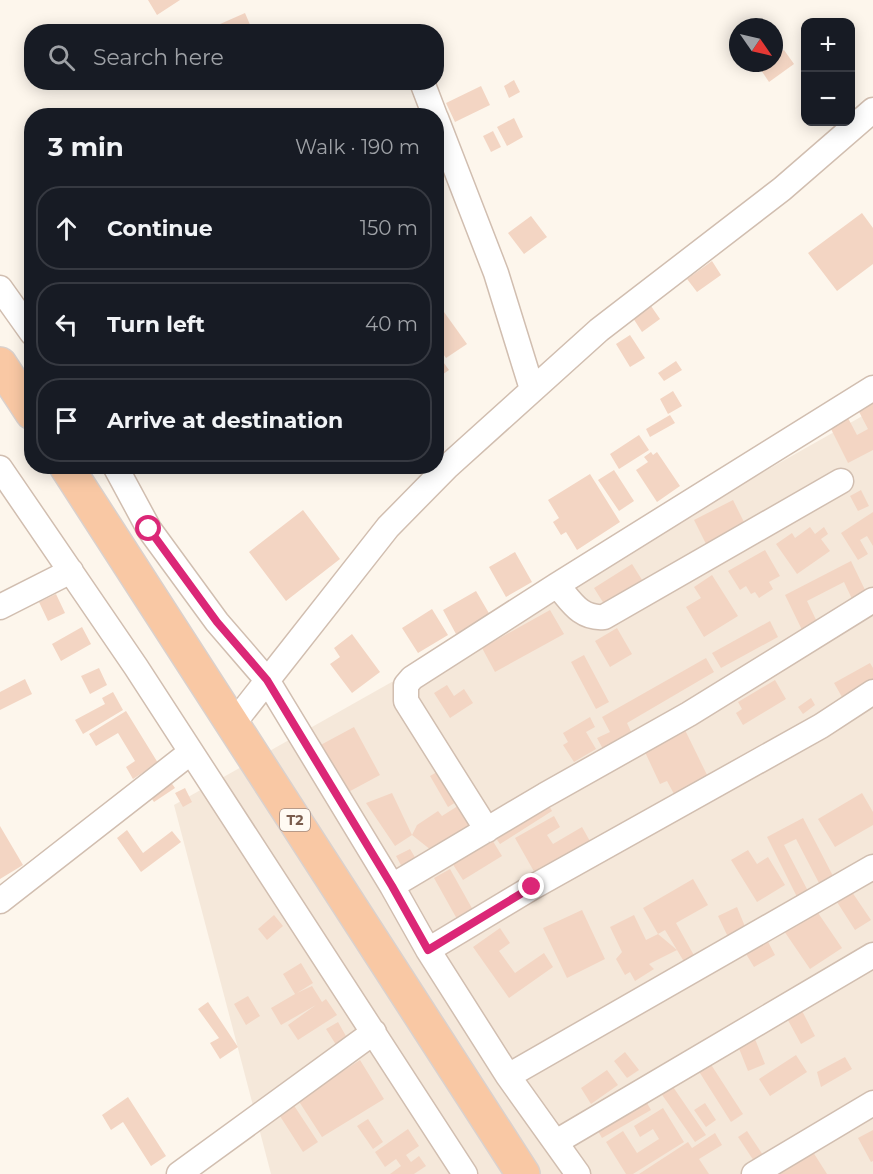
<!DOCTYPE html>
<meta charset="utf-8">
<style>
body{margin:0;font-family:Montserrat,sans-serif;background:#242831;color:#f1f3f6}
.controls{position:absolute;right:18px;top:18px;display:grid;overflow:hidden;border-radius:12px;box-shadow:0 3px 15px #0003}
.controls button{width:54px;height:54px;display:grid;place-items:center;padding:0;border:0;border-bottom:2px solid #363941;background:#171b24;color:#f1f3f6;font:30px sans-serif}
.compass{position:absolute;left:729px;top:18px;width:54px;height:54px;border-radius:50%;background:#171b24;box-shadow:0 3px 15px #0003;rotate:124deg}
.stop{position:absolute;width:18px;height:18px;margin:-14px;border:4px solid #db2777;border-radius:50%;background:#fff}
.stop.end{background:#db2777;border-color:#fff;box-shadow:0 2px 6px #0008}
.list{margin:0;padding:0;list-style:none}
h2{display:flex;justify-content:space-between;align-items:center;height:78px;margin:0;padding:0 24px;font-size:26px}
h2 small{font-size:20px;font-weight:400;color:#9ea1a6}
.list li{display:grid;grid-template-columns:39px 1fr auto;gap:18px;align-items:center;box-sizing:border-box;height:84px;margin:0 12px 12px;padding:0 12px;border:2px solid #363941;border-radius:24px}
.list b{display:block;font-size:22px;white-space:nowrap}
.list em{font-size:20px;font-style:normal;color:#9ea1a6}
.icon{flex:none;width:33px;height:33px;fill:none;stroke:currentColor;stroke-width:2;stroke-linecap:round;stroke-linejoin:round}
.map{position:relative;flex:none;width:873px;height:1174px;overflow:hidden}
.search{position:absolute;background:#171b24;box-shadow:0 3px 15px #0003;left:24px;top:24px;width:420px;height:66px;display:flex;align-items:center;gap:15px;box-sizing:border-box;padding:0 21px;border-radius:24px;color:#9ea1a6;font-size:22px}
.panel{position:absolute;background:#171b24;box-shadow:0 3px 15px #0003;left:24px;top:108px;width:420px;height:366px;border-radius:24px}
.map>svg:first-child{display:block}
.residential{fill:#f5e8da}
.building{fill:#f3d5c3}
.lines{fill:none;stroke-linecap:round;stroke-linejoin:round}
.minor-casing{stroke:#d1beb0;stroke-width:27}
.trunk-casing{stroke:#dad1cd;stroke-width:36}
.minor{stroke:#fff;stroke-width:24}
.trunk{stroke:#f9c8a4;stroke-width:33}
.route{stroke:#db2777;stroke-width:8}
.labels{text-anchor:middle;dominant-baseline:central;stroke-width:5;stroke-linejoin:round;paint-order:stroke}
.shield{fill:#fffaf3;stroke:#a28b7f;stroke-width:1.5}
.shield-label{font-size:14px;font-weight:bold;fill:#7a5c4d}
</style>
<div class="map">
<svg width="873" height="1174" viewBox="0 0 873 1174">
<rect width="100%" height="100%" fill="#fdf6ec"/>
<path class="residential" d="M873 410V1174H271L174 805Z"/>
<path class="building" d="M148 0H180L157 15Z
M245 13 251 27 240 32H202Z
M784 50 794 64 769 82 759 67 765 63H774V57Z
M514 80 520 92 509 98 504 86Z
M481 86 490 105 455 122 446 103Z
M514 118 523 137 507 146 497 127Z
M493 131 501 147 491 152 483 136Z
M862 213 873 228V264L837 291 808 253Z
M531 216 547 237 524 254 508 233Z
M712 261 721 275 697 292 687 279Z
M651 306 660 319 642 332 633 318Z
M444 312 467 344 446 358 436 344V318Z
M630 335 645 358 630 367 616 344Z
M436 352 449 370 436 379Z
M676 361 682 370 664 381 658 373Z
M673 391 682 406 668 414 660 399Z
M873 394V450L848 463 830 427 848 418 857 435 868 429 855 404Z
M670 415 675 423 650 437 646 429Z
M639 435 649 450 619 469 610 454Z
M651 452 653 455 657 452 680 486 657 502 636 470 648 462 644 457Z
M614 470 634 501 619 511 598 480Z
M590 474 620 522 577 550 566 532 561 535 553 522 559 518 548 500Z
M861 490 869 506 858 511 850 496Z
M733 500 746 526 707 546 694 520Z
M303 510 340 559 286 601 249 552Z
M873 512V546L867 536 860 540 868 554 858 560 841 533Z
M810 527 815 534 824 527 828 534 821 539 830 551 797 574 776 544 792 533 795 538Z
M765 550 780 576 769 582 773 589 759 598 755 592 751 594 746 586 740 590 728 571Z
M515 552 532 582 506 597 489 567Z
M851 561 867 594 853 601 844 582 807 601 820 628 805 636 785 595Z
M632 564 644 583 606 607 594 588Z
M712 575 738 616 704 637 686 607 701 598 694 587Z
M476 591 490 615 456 634 443 610Z
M56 594 65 613 48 621 39 602Z
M432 609 448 635 418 653 402 628Z
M550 610 564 634 495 672 482 648Z
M770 621 778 637 721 668 712 653Z
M82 627 91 644 61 661 52 644Z
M617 628 632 654 610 667 595 641Z
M352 634 380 672 352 693 330 664 340 657 334 648Z
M584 655 609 702 596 709 571 662Z
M706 658 714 672 627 723 633 736 604 751 597 738 610 732 602 717Z
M870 663 873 668V680L842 697 834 683Z
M99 668 107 685 90 694 81 676Z
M25 679 32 694 0 710V692Z
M775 680 786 699 743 725 736 713 742 709 738 702Z
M447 685 454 696 464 689 473 703 450 718 434 693Z
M113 692 123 710 83 734 75 720 105 704 102 698Z
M811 698 815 705 803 714 798 707Z
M126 711 158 763 133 779 126 767 135 761 118 733 96 746 89 734Z
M590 717 595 727 586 732 596 749 574 762 563 745 568 742 563 733Z
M354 727 380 775 341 796 315 748Z
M685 730 708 777 674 794 667 781 660 784 644 750Z
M442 769 461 799 448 807 430 776Z
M168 778 175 788 154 802 147 792Z
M185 788 192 802 183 807 175 793Z
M392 793 412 835 395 846 366 803Z
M862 793 873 812V825L835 847 818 819Z
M546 800 552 811 500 844 493 834Z
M461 804 477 827 436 854 412 835 417 825 438 811 442 816Z
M554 816 560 827 547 835 553 844 582 827 591 843 536 875 515 838Z
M803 818 833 876 819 883 796 839 784 845 808 891 797 897 767 837Z
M0 826 23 865 0 879Z
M127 830 143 853 172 831 181 842 141 872 117 838Z
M491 838 502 856 463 880 452 863Z
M410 849 416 859 402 867 396 856Z
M748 850 757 864 768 857 785 885 757 902 731 860Z
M450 869 473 910 457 919 434 878Z
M693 879 708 905 676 923 696 959 686 965 665 930 658 934 643 908Z
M852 892 871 920 855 930 837 902Z
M737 907 746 929 728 937 718 916Z
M814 907 842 948 810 969 782 928Z
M582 910 605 959 567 978 543 928Z
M274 915 283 926 267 940 258 929Z
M634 915 646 940 658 934 677 950 649 964 654 969 635 981 630 972 625 975 616 959 622 952 610 927Z
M500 928 510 943 499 951 515 973 544 953 553 967 509 998 473 947Z
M765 936 775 955 754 967 743 949Z
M301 963 313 983 297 993 312 986 322 1002 326 999 337 1015 298 1040 288 1025 316 1005 281 1025 271 1008 295 994 283 974Z
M248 996 260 1016 246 1025 234 1004Z
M208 1002 238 1047 220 1059 210 1043 219 1038 198 1009Z
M799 1005 815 1036 801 1044 784 1013Z
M338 1022 351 1045 340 1051 326 1029Z
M753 1034 765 1064 748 1071 736 1041Z
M625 1052 639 1070 627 1078 614 1061Z
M796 1055 807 1072 770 1096 759 1079Z
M845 1057 852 1069 821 1087 817 1072Z
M360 1060 384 1099 322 1137 298 1100Z
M710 1063 743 1114 731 1122 698 1070Z
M607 1070 618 1085 591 1104 581 1088Z
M669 1081 706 1135 695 1142 658 1089Z
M643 1096 651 1110 602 1138 594 1124Z
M128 1097 166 1156 151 1166 123 1122 111 1130 102 1115Z
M705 1103 716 1120 706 1127 694 1110Z
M293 1104 318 1142 303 1152 278 1113Z
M663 1108 684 1142 633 1174H626L606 1142 623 1131 637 1153 659 1139 653 1129 640 1137 634 1126Z
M368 1119 383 1142 373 1149 357 1126Z
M408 1129 419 1146 406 1155 411 1162 419 1156 426 1166 414 1174H390L401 1166 396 1159 385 1167 375 1152Z
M873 1130V1161L871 1162 858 1138Z
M747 1131 765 1158 756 1164 738 1137Z
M715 1133 722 1145 699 1159 709 1174H639L688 1142 692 1148Z
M813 1152 827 1174H777Z"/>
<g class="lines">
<defs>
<path id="minor" d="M422 82 435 116
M436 118 496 273 532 389
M0 288 32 333
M115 466 149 529 217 622 267 680 392 886 428 950 508 1076 578 1174
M0 468 136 667 465 1174
M557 585C571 601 580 619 604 617L841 481
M0 607 71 571
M233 724 388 527 447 467 599 330 782 189 873 110
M487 830 406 701V685L412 678 557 585 873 388
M392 886 545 795 689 714 873 600
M0 901 191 752
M428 950 533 887 821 726 873 692
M508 1076 873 867
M556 1142 873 955
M179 1174 374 1032
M754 1174 873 1103"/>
<path id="trunk" d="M0 364 32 413
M66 466 523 1174"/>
</defs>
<use href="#minor" class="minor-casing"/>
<use href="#trunk" class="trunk-casing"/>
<use href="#minor" class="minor"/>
<use href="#trunk" class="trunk"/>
</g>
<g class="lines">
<path class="route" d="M149 529 217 622 267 680 392 886 428 950 532 887"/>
</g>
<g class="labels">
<rect class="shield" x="280" y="809" width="30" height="22" rx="4.5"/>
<g class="shield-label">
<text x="295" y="820">T2</text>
</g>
</g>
</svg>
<div class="controls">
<button>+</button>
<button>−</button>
</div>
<svg class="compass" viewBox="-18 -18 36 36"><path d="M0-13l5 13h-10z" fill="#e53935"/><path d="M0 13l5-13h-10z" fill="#9ea1a6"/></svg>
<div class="stop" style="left:149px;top:529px"></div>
<div class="stop end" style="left:532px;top:887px"></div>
<div class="search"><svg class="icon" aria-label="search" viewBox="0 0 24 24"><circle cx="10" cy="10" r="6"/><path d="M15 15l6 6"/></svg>Search here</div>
<section class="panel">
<h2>3 min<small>Walk · 190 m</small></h2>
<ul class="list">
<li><svg class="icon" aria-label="ahead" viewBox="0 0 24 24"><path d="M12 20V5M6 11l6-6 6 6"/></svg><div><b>Continue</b></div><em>150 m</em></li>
<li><svg class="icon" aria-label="left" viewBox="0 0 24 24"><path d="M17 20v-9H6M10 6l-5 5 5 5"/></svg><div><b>Turn left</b></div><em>40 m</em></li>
<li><svg class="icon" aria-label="arrive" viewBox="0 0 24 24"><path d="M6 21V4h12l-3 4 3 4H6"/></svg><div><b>Arrive at destination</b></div></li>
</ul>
</section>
</div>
